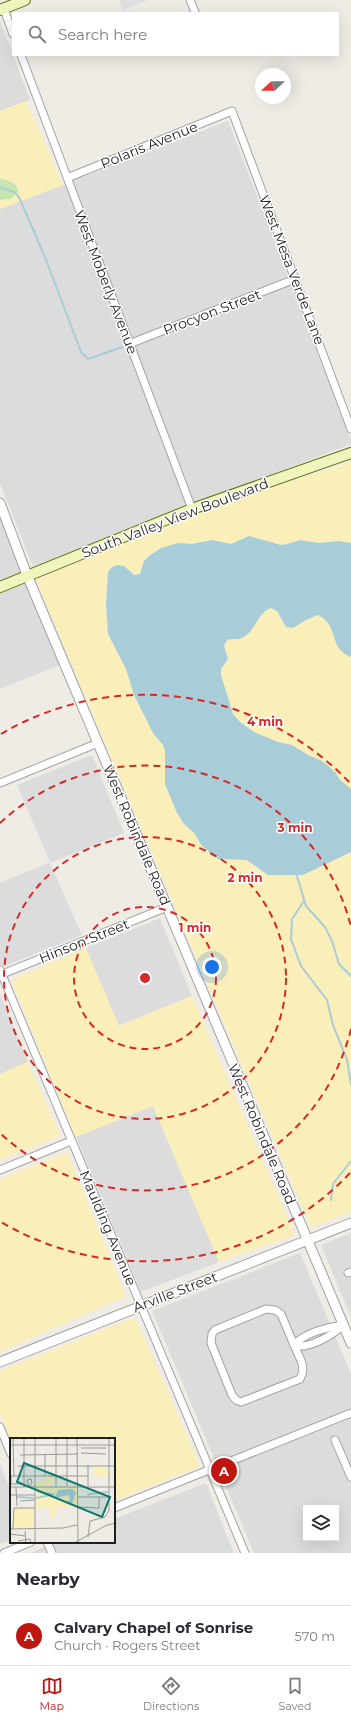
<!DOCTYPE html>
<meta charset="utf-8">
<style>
body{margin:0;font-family:Montserrat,sans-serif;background:#f7f7f7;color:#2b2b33}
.controls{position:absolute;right:12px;bottom:12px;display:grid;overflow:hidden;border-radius:0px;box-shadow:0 4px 16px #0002}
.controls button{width:36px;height:36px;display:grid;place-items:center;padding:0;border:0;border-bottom:1px solid #e1e1e2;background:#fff;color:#2b2b33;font:20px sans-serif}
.compass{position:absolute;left:255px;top:68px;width:36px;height:36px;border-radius:50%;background:#fff;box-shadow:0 4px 16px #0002;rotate:248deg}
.you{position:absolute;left:212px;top:967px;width:14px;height:14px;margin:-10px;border:3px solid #fff;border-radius:50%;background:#1a73e8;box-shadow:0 0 0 6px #1a73e833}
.badge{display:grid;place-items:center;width:26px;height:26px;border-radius:50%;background:#bf160f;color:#fff;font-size:13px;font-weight:700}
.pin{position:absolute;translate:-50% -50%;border:2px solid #fff;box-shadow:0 1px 4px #0006}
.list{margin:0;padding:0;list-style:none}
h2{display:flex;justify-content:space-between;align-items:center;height:52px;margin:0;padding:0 16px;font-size:17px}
h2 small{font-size:13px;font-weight:400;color:#7c7c81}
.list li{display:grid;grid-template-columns:26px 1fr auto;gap:12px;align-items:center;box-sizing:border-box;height:60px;padding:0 16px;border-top:1px solid #e1e1e2}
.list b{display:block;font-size:15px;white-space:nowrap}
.list p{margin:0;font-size:13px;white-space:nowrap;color:#7c7c81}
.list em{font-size:13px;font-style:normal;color:#7c7c81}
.icon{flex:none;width:22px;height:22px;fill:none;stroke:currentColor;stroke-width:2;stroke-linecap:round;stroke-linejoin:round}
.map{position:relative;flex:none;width:351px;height:1553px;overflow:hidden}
.search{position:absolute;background:#fff;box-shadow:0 4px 16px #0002;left:12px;right:12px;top:12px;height:44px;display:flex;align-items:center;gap:10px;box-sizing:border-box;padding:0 14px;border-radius:0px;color:#7c7c81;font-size:15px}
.sheet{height:112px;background:#fff}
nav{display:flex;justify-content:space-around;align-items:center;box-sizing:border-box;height:56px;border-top:1px solid #e1e1e2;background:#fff;font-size:11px;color:#7c7c81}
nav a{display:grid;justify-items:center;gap:2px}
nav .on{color:#bf160f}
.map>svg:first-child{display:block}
.residential{fill:#dddcdc;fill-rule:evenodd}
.grass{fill:#c7e5af}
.sand{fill:#faefb9}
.parking{fill:#dfdfdf}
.water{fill:#a9ccd9}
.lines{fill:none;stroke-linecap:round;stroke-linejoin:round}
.stream{stroke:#a9ccd9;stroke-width:2}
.minor-casing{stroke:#a3a3a3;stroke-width:9}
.tertiary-casing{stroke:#a3a3a3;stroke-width:11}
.secondary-casing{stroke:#606f0d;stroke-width:12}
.minor{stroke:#fff;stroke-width:7}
.tertiary{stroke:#fff;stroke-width:9}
.secondary{stroke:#f0f5be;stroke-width:10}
.ring{fill:none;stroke:#d62828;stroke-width:2;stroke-dasharray:7 5}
.labels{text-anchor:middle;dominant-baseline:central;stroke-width:3;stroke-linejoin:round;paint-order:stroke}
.street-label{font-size:14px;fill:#1f1f1f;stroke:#fff}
.inset-river{fill:none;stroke:#a9ccd9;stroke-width:2}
.inset-road{fill:none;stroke:#9c9a96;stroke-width:1}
.view{fill:#0f766e;fill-opacity:0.15;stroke:#0f766e;stroke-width:2}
.inset-edge{fill:none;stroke:#1f1f1f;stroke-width:2}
.centre{fill:#d62828;stroke:#fff;stroke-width:2}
.ring-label{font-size:12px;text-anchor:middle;font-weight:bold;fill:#d62828;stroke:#fff;stroke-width:3;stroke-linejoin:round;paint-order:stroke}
</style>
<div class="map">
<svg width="351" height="1553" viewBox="0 0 351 1553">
<rect width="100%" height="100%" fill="#efece6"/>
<path class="residential" d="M0 21 30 100 0 111Z
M228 121 351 439V444L33 567 0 483V209Z
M0 512 60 665 0 689Z
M92 755 124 833 50 863 82 935 0 968V883L50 862 17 785Z
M160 918 192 996 118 1026 86 948Z
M0 994 28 1062 0 1074Z
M153 1106 219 1262 141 1292 76 1137Z
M351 1233V1317L321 1245Z
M300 1253 351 1374V1553H254L152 1311ZM306 1508H336V1538H306Z
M0 1464 11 1491V1540L0 1544Z
M206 1483 234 1553H30L57 1542H114V1519Z"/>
<path class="grass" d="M0 178C9 181 16 181 19 191L11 199 0 200Z"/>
<path class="sand" d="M26 101 63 185 0 209V200L11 199 19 191 15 183 0 178V111Z
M351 462V543L339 541 319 543 300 540 287 544 281 545 249 536 231 544 212 540 192 544 178 543 154 551 144 561 140 574 134 575 124 566 107 578 106 611 108 634 126 669 134 695 153 733 163 745 165 751V784L177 813 184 824 194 833 202 846 218 859 247 860 268 875 297 876 310 872 351 852V1212L311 1228 36 580 217 505Z
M271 608C278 611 280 614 282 622L293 628 306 620 318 615C322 617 326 619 329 623 337 635 335 651 351 657V789L340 780 336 773 326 764 320 760 308 755 292 745 278 742 254 732 240 722 233 714 221 675V669L228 659 224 646 226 640C232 638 238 640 242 638 256 631 257 613 271 608Z
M86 948 119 1026 192 996 295 1235 219 1262 153 1106 76 1137 11 980Z
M28 1062 60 1136 0 1160V1074Z
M67 1152 126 1296 0 1352V1179Z
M135 1317 200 1466 114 1501V1439H11V1441L0 1414V1371Z"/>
<path class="parking" d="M119 0H148L123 10Z"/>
<path class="water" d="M249 536 281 545 287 544 300 540 319 543 339 541 351 543V657C328 649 340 626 318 615L306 620 293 628 286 627 277 611 271 608C257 613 256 631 242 638 238 640 232 638 227 640L224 646 228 659 221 669V675L233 714 240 722 254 732 278 742 292 745 308 755 320 760 326 764 336 773 340 780 351 789V852L303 875H268L247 860 218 859 202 846 194 833 184 824 177 813 165 784V751L163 745 153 733 134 695 126 669 108 634 106 604 108 572 112 567 118 565 124 566 134 575 140 574 144 561 149 556 161 548 178 543 192 544 212 540 231 544Z"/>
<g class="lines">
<path class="stream" d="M0 187 14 192 19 197 47 262 81 352 88 359 128 345
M297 876 306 906 325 927 332 941 339 964 351 976
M304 901 292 919 291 939 301 966 327 1000 333 1025 347 1060 351 1085
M331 1200 333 1184 351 1161"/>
<defs>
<path id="minor" d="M190 0 195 12
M4 9 13 34
M21 55 192 509
M67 178 232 111 351 429
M129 344 295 279
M0 783 98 743
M0 970 245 1553
M0 975 167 907
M0 1170 71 1141
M348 1273 351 1272
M294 1345C299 1357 307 1367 300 1379L241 1402 236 1400 232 1395 211 1343 212 1334 215 1330 266 1309 275 1310 281 1314 294 1345C308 1350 333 1335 343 1325
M294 1345C304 1333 328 1327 343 1325
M0 1427 11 1454
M335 1440 351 1477
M114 1508 351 1413
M47 1542 52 1553
M4 1553 31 1542"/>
<path id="tertiary" d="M0 503 27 575 351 1343
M0 1362 351 1223"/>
<path id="secondary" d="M0 10 25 0
M0 587 192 509 351 453"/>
</defs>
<use href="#minor" class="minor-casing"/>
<use href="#tertiary" class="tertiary-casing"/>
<use href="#secondary" class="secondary-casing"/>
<use href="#minor" class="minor"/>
<use href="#tertiary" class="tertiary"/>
<use href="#secondary" class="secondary"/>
</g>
<g class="ring">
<circle cx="145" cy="978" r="71"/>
<circle cx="145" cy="978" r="141"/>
<path d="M351 1029A212 212 0 0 1 0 1133M0 823A212 212 0 0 1 351 927"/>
<path d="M350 1173A283 283 0 0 1 1 1222M1 734A283 283 0 0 1 350 783"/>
</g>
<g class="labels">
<g class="street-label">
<text transform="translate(149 145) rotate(-22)">Polaris Avenue</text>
<text transform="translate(292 270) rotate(69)">West Mesa Verde Lane</text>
<text transform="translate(106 282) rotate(69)">West Moberly Avenue</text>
<text transform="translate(212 312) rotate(-21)">Procyon Street</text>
<text transform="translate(175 518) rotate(-21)">South Valley View Boulevard</text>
<text transform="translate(137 835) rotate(67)">West Robindale Road</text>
<text transform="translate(84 941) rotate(-22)">Hinson Street</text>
<text transform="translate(262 1134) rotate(67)">West Robindale Road</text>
<text transform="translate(108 1228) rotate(67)">Maulding Avenue</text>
<text transform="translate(175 1292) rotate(-21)">Arville Street</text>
</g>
</g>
<g transform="translate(10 1438)">
<rect width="105" height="105" fill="#efece6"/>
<path d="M83 28H94V31L99 32V38H83ZM36 38H46V43H41V48H25V43H35ZM25 49H67V69L46 70V80H39V70L25 69ZM51 51 66 53 60 68 57 67 56 64 60 61 58 57 45 60 46 55ZM4 70H24V91H4Z" fill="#faefb9" fill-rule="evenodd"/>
<path d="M63 51 66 55 61 68 56 65 60 61 58 57 45 60 48 52Z" fill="#a9ccd9"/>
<path class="inset-river" d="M27 51 29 54 43 56M78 58 79 56 98 54M7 59 24 60M26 60 45 56"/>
<path class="inset-road" d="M3 0 4 38M14 0V49M25 0V105M46 0V49M67 0 68 104M0 7H105M71 10H96M71 15 96 16M10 17 68 16M78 27V48M8 28H105M0 38H78M1 38V46H13M35 38V17M57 48V0M0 49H104M6 49 7 68M19 49 22 45 21 41 17 42 19 49M0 57H25M68 59H99M10 63 25 62M67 69 89 70V59M0 91 53 90 67 87M3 91 4 70H25M15 93 16 105M0 96 15 98M78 99 80 83 95 79 99 73V0M8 103 20 101 21 105M64 105 95 88 105 85"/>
<path class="view" d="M14 25 100 59 92 79 7 44Z"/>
<rect width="105" height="105" class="inset-edge"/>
</g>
<circle cx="145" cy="978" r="6" class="centre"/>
<g class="ring-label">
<text x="265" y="726">4 min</text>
<text x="295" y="832">3 min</text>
<text x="245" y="882">2 min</text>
<text x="195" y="932">1 min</text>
</g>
</svg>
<div class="controls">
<button><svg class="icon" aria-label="layers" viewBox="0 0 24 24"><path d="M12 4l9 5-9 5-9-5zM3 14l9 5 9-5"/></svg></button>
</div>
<svg class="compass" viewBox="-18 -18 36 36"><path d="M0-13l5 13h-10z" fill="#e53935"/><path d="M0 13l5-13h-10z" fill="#7c7c81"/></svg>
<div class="you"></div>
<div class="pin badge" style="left:224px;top:1471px">A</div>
<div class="search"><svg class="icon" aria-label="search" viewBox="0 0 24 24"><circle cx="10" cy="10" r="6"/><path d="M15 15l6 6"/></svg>Search here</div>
</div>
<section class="sheet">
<h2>Nearby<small></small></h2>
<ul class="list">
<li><span class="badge">A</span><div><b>Calvary Chapel of Sonrise</b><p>Church · Rogers Street</p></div><em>570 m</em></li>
</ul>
</section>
<nav>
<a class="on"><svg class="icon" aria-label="map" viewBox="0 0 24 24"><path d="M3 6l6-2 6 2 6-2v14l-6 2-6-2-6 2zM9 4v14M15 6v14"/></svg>Map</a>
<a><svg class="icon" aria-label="directions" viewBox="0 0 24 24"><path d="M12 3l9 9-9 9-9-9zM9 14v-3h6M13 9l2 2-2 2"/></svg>Directions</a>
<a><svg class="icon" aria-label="saved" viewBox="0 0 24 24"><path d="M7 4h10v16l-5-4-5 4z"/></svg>Saved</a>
</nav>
